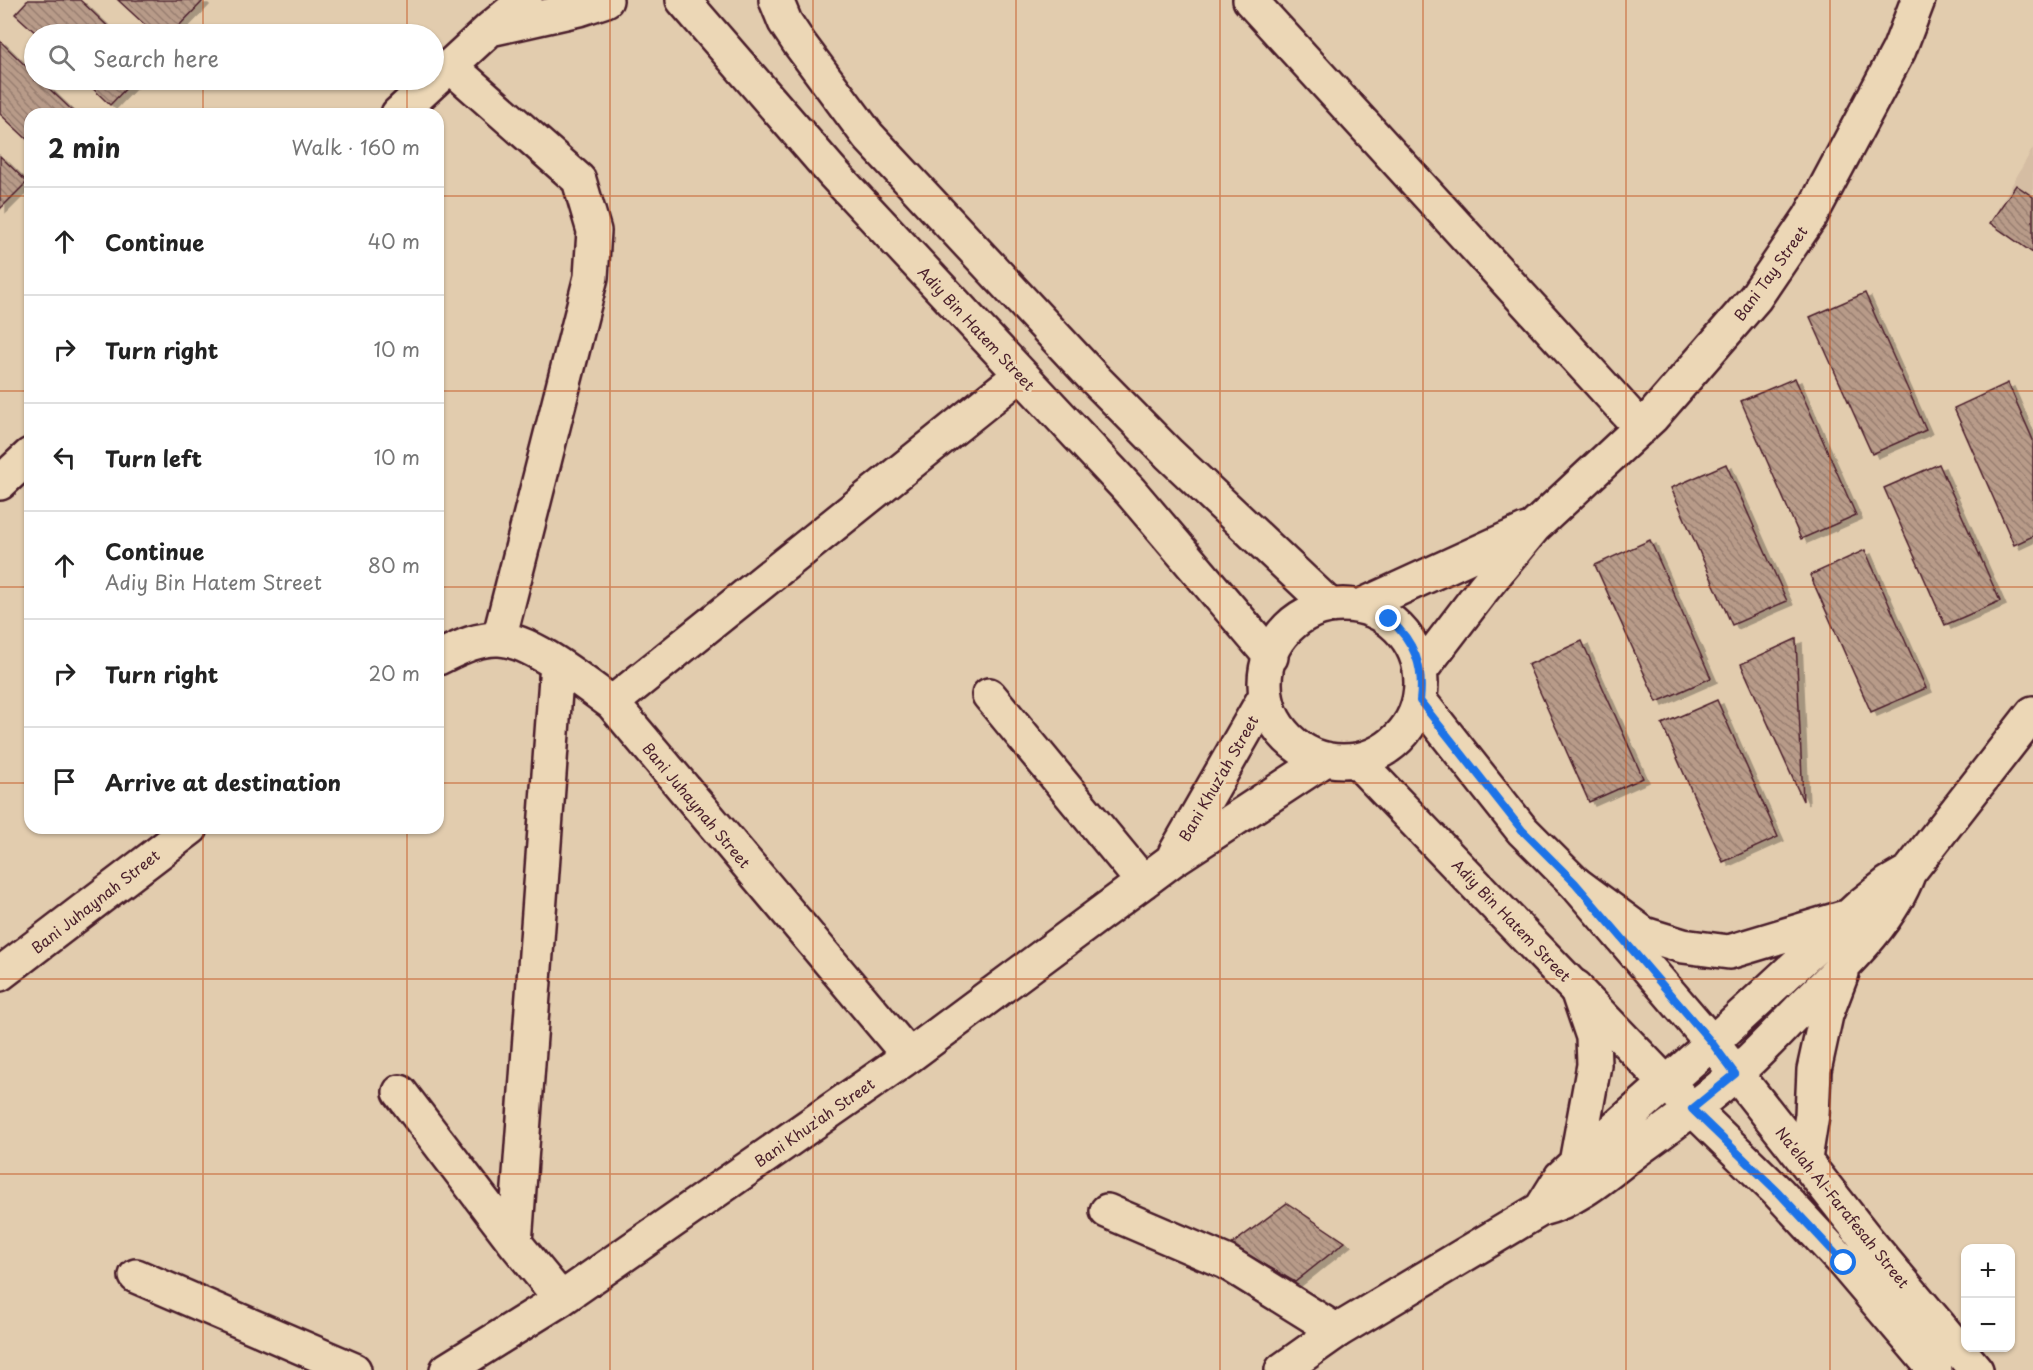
<!DOCTYPE html>
<meta charset="utf-8">
<style>
body{margin:0;font-family:"Playpen Sans",sans-serif;background:#f2f2f2;color:#222}
.controls{position:absolute;right:18px;bottom:18px;display:grid;overflow:hidden;border-radius:12px;box-shadow:0 2px 4px #0004}
.controls button{width:54px;height:54px;display:grid;place-items:center;padding:0;border:0;border-bottom:2px solid #e0e0e0;background:#fff;color:#222;font:30px sans-serif}
.stop{position:absolute;width:18px;height:18px;margin:-14px;border:4px solid #1a73e8;border-radius:50%;background:#fff}
.stop.end{background:#1a73e8;border-color:#fff;box-shadow:0 2px 6px #0008}
.list{margin:0;padding:0;list-style:none}
h2{display:flex;justify-content:space-between;align-items:center;height:78px;margin:0;padding:0 24px;font-size:26px}
h2 small{font-size:20px;font-weight:400;color:#767676}
.list li{display:grid;grid-template-columns:39px 1fr auto;gap:18px;align-items:center;box-sizing:border-box;height:108px;padding:0 24px;border-top:2px solid #e0e0e0}
.list b{display:block;font-size:22px;white-space:nowrap}
.list p{margin:0;font-size:20px;white-space:nowrap;color:#767676}
.list em{font-size:20px;font-style:normal;color:#767676}
.icon{flex:none;width:33px;height:33px;fill:none;stroke:currentColor;stroke-width:2;stroke-linecap:round;stroke-linejoin:round}
.map{position:relative;flex:none;width:2033px;height:1370px;overflow:hidden}
.search{position:absolute;background:#fff;box-shadow:0 2px 4px #0004;left:24px;top:24px;width:420px;height:66px;display:flex;align-items:center;gap:15px;box-sizing:border-box;padding:0 21px;border-radius:33px;color:#767676;font-size:22px}
.panel{position:absolute;background:#fff;box-shadow:0 2px 4px #0004;left:24px;top:108px;width:420px;height:726px;border-radius:18px}
.map>svg:first-child{display:block}
.built{fill:#d5bda3}
.building{fill:url(#building-back-hatch);stroke:#4a1f2b;stroke-width:1.5;filter:url(#shadow)}
.lines{fill:none;stroke-linecap:round;stroke-linejoin:round}
.minor-casing{stroke:#4a1f2b;stroke-width:38}
.major-casing{stroke:#4a1f2b;stroke-width:38}
.minor{stroke:#ecd7b6;stroke-width:33}
.major{stroke:#ecd7b6;stroke-width:33}
.route{stroke:#1a73e8;stroke-width:8}
.grid{fill:none;stroke:#c04a14;stroke-width:1.5;stroke-opacity:0.55}
.labels{text-anchor:middle;dominant-baseline:central;stroke-width:6;stroke-linejoin:round;paint-order:stroke}
.street-label{font-size:15px;fill:#4a1f2b;stroke:#ecd7b6}
</style>
<div class="map">
<svg width="2033" height="1370" viewBox="0 0 2033 1370">
<defs>
<pattern id="building-back-hatch" width="6" height="6" patternUnits="userSpaceOnUse" patternTransform="scale(1.5)"><rect width="6" height="6" fill="#b89b89"/><path d="M-1 5l2 2M0 0l6 6M5-1l2 2" fill="none" stroke="#987e70"/></pattern>
<filter id="shadow"><feDropShadow dx="6" dy="4" stdDeviation="0" flood-color="#0004"/></filter>
</defs>
<rect width="100%" height="100%" fill="#e2ccae"/>
<filter id="ink" filterUnits="userSpaceOnUse"><feTurbulence type="fractalNoise" baseFrequency=".0167" numOctaves="2"/><feDisplacementMap in="SourceGraphic" scale="12" xChannelSelector="R" yChannelSelector="G"/><feConvolveMatrix kernelMatrix="1 2 1 2 8 2 1 2 1" color-interpolation-filters="sRGB"/></filter>
<g filter="url(#ink)">
<path class="built" d="M2033 148V252L1990 223Z"/>
<path class="building" d="M28 0H80L116 34H37L15 14Z
M118 0H202L203 1 171 34H155Z
M0 41 34 74V80H40L76 114H30V142L0 114Z
M84 80H134L110 105Z
M0 156 27 182 0 209Z
M2016 185 2033 197V253L1990 223Z
M1865 293 1926 430 1872 454 1810 317Z
M1795 378 1856 515 1801 539 1741 401Z
M2008 383 2033 440V536L2014 545 1954 408Z
M1726 464 1787 601 1732 625 1671 488Z
M1939 464 2000 601 1945 625 1884 488Z
M1650 540 1711 678 1657 702 1595 565Z
M1865 550 1926 688 1871 712 1810 575Z
M1796 639 1803 801 1741 664Z
M1582 641 1643 778 1589 802 1528 665Z
M1717 700 1778 837 1723 862 1662 724Z
M1287 1203 1345 1242 1295 1282 1231 1245Z"/>
<g class="lines">
<defs>
<path id="minor" d="M683 0 832 172 1130 491 1271 657
M776 0 785 22 799 43 868 136 1091 375 1169 454 1330 606
M1250 0 1641 428
M495 28 579 9 606 0
M450 66 579 180 594 231 591 277 499 639
M398 114 490 29 525 0
M0 483 30 455
M1265 683a78 78 0 1 1 156 0a78 78 0 1 1-156 0Z
M1361 606 1527 530
M438 658C457 649 477 638 499 639 532 640 585 684 612 703L909 1056
M1421 670 1483 589 1534 527 1652 417 1755 298 1810 217 1899 50 1918 0
M989 695 1143 882
M1420 701 1522 830 1575 883 1712 1043 1867 1240 1976 1370
M612 703 1020 375
M1356 760 1666 1083 1778 1192 1844 1263 1935 1370
M1175 854 1266 695
M0 974 191 828
M400 1092 515 1243 561 1299
M1107 1211 1226 1262 1337 1331
M515 1243 557 664
M136 1276 354 1370
M447 1370 561 1299 909 1056 1171 861 1326 759"/>
<path id="major" d="M1575 883 1644 934 1683 946 1729 952 1842 918
M1576 987 1593 1037 1594 1065 1576 1163
M1805 1159 1812 1115 1814 1070 1826 1015 1842 973
M1541 1209 1561 1177 1576 1163 1712 1043 1860 906 1889 883 1908 872
M1282 1370 1337 1331 1541 1209C1578 1200 1607 1173 1637 1150 1670 1126 1704 1102 1735 1074 1761 1051 1784 1025 1809 1000 1847 962 1890 923 1909 872L2033 713"/>
</defs>
<use href="#minor" class="minor-casing"/>
<use href="#major" class="major-casing"/>
<use href="#minor" class="minor"/>
<use href="#major" class="major"/>
</g>
</g>
<g class="lines" filter="url(#ink)">
<path class="route" d="M1389 619C1415 642 1424 667 1420 701L1522 830 1575 883 1712 1043 1735 1074 1692 1109 1778 1192 1844 1263"/>
</g>
<path class="grid" d="M203 0V34M407 0V34M610 0V1370M813 0V1370M1016 0V1370M1220 0V1370M1423 0V1370M1626 0V1370M1830 0V1370M203 80V114M407 80V114M0 196H30M438 196H2033M0 391H30M438 391H2033M0 587H30M438 587H2033M0 783H30M438 783H2033M203 828V1370M407 828V1370M0 979H2033M0 1174H2033"/>
<g class="labels">
<g class="street-label">
<text transform="translate(1770 273) rotate(-54)">Bani Tay Street</text>
<text transform="translate(977 328) rotate(47)">Adiy Bin Hatem Street</text>
<text transform="translate(1218 778) rotate(-60)">Bani Khuz'ah Street</text>
<text transform="translate(697 805) rotate(50)">Bani Juhaynah Street</text>
<text transform="translate(95 901) rotate(-38)">Bani Juhaynah Street</text>
<text transform="translate(1512 920) rotate(46)">Adiy Bin Hatem Street</text>
<text transform="translate(814 1122) rotate(-35)">Bani Khuz'ah Street</text>
<text transform="translate(1843 1207) rotate(51)">Na'elah Al-Farafesah Street</text>
</g>
</g>
</svg>
<div class="controls">
<button>+</button>
<button>−</button>
</div>
<div class="stop" style="left:1844px;top:1263px"></div>
<div class="stop end" style="left:1389px;top:619px"></div>
<div class="search"><svg class="icon" aria-label="search" viewBox="0 0 24 24"><circle cx="10" cy="10" r="6"/><path d="M15 15l6 6"/></svg>Search here</div>
<section class="panel">
<h2>2 min<small>Walk · 160 m</small></h2>
<ul class="list">
<li><svg class="icon" aria-label="ahead" viewBox="0 0 24 24"><path d="M12 20V5M6 11l6-6 6 6"/></svg><div><b>Continue</b></div><em>40 m</em></li>
<li><svg class="icon" aria-label="right" viewBox="0 0 24 24"><path d="M7 20v-9h11M14 6l5 5-5 5"/></svg><div><b>Turn right</b></div><em>10 m</em></li>
<li><svg class="icon" aria-label="left" viewBox="0 0 24 24"><path d="M17 20v-9H6M10 6l-5 5 5 5"/></svg><div><b>Turn left</b></div><em>10 m</em></li>
<li><svg class="icon" aria-label="ahead" viewBox="0 0 24 24"><path d="M12 20V5M6 11l6-6 6 6"/></svg><div><b>Continue</b><p>Adiy Bin Hatem Street</p></div><em>80 m</em></li>
<li><svg class="icon" aria-label="right" viewBox="0 0 24 24"><path d="M7 20v-9h11M14 6l5 5-5 5"/></svg><div><b>Turn right</b></div><em>20 m</em></li>
<li><svg class="icon" aria-label="arrive" viewBox="0 0 24 24"><path d="M6 21V4h12l-3 4 3 4H6"/></svg><div><b>Arrive at destination</b></div></li>
</ul>
</section>
</div>
